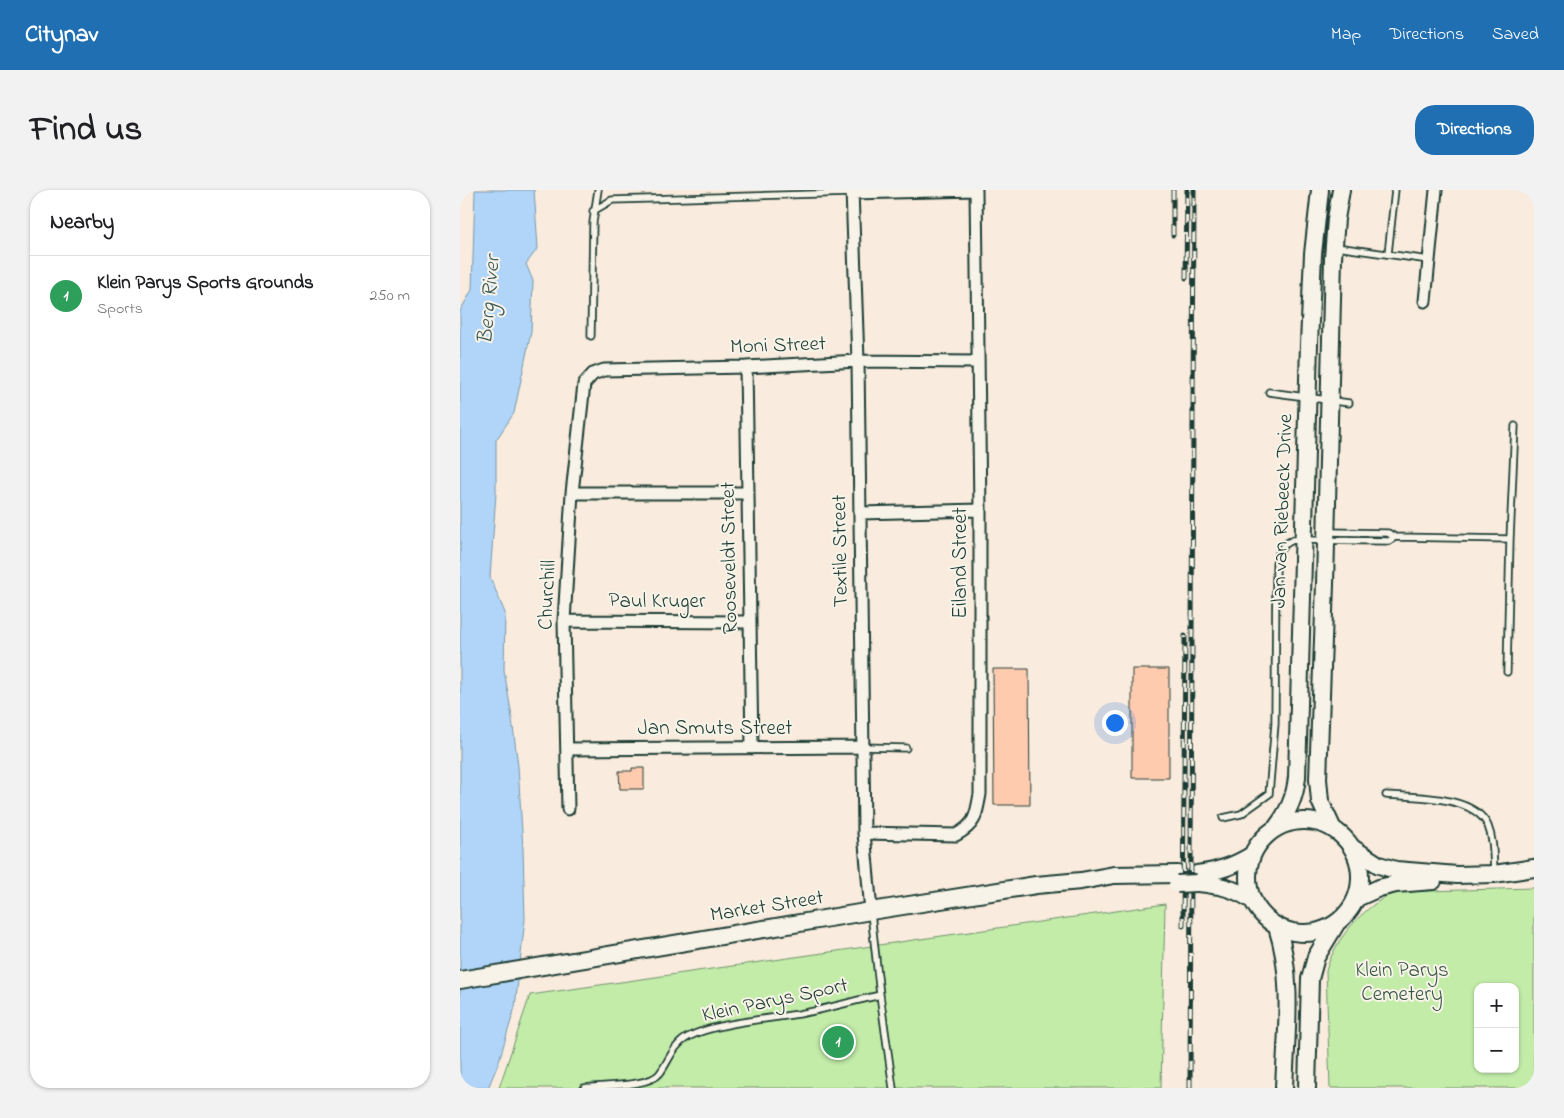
<!DOCTYPE html>
<meta charset="utf-8">
<style>
body{margin:0;font-family:"Indie Flower",sans-serif;background:#f2f2f2;color:#202124}
.controls{position:absolute;right:15px;bottom:15px;display:grid;overflow:hidden;border-radius:10px;box-shadow:0 1px 4px #0004}
.controls button{width:45px;height:45px;display:grid;place-items:center;padding:0;border:0;border-bottom:1px solid #e0e0e0;background:#fff;color:#202124;font:25px sans-serif}
.you{position:absolute;left:654px;top:532px;width:18px;height:18px;margin:-12px;border:4px solid #fff;border-radius:50%;background:#1a73e8;box-shadow:0 0 0 8px #1a73e833}
.badge{display:grid;place-items:center;width:32px;height:32px;border-radius:50%;background:#1f6fb2;color:#fff;font-size:16px;font-weight:700}
.pin{position:absolute;translate:-50% -50%;border:2px solid #fff;box-shadow:0 1px 5px #0006}
.list{margin:0;padding:0;list-style:none}
h2{display:flex;justify-content:space-between;align-items:center;height:65px;margin:0;padding:0 20px;font-size:21px}
h2 small{font-size:16px;font-weight:400;color:#757577}
.list li{display:grid;grid-template-columns:32px 1fr auto;gap:15px;align-items:center;box-sizing:border-box;height:80px;padding:0 20px;border-top:1px solid #e0e0e0}
.list b{display:block;font-size:19px;white-space:nowrap}
.list p{margin:0;font-size:16px;white-space:nowrap;color:#757577}
.list em{font-size:16px;font-style:normal;color:#757577}
.map{position:relative;flex:none;width:1074px;height:898px;overflow:hidden;border-radius:20px}
header{display:flex;align-items:center;gap:30px;box-sizing:border-box;height:70px;padding:0 25px;background:#1f6fb2;color:#fff}
header strong{font-size:24px}
nav{display:flex;gap:28px;margin-inline-start:auto;font-size:18px}
.intro{display:flex;align-items:center;justify-content:space-between;box-sizing:border-box;height:120px;padding:0 30px}
h1{margin:0;font-size:35px}
.button{padding:12px 22px;border-radius:20px;background:#1f6fb2;color:#fff;font-size:18px;font-weight:700}
main{display:flex;gap:30px;padding:0 30px}
aside{flex:1;background:#fff;border-radius:20px;box-shadow:0 1px 4px #0004}
.map>svg:first-child{display:block}
.green{fill:#c2eca8;stroke:#70946e;fill-rule:evenodd}
.water{fill:#b0d5f9;stroke:#7698aa}
.building{fill:#ffcbaf;stroke:#1f3d34}
.lines{fill:none;stroke-linecap:round;stroke-linejoin:round}
.lane-casing{stroke:#1f3d34;stroke-width:9}
.street-casing{stroke:#1f3d34;stroke-width:15}
.secondary-casing{stroke:#1f3d34;stroke-width:20}
.lane{stroke:#f7f3e8;stroke-width:5.5}
.street{stroke:#f7f3e8;stroke-width:11}
.secondary{stroke:#f7f3e8;stroke-width:16}
.rail-casing{stroke:#1f3d34;stroke-width:5}
.rail{stroke:#f7f3e8;stroke-width:3;stroke-dasharray:9;stroke-linecap:butt}
.secondary-bridge-casing{stroke:#1f3d34;stroke-width:20;stroke-linecap:butt}
.secondary-bridge{stroke:#f7f3e8;stroke-width:16}
.labels{text-anchor:middle;dominant-baseline:central;stroke-width:4;stroke-linejoin:round;paint-order:stroke}
.street-label{font-size:21px;fill:#1f3d34;stroke:#f7f3e8}
.park-label{font-size:21px;fill:#375745;stroke:#f7f3e8}
.water-label{font-size:22px;font-style:italic;fill:#3c5b5b;stroke:#f7f3e8}
</style>
<header>
<strong>Citynav</strong>
<nav><a>Map</a><a>Directions</a><a>Saved</a></nav>
</header>
<div class="intro"><h1>Find us</h1><a class="button">Directions</a></div>
<main>
<aside>
<h2>Nearby<small></small></h2>
<ul class="list">
<li><span class="badge" style="background:#2e9e5b">1</span><div><b>Klein Parys Sports Grounds</b><p>Sports</p></div><em>250 m</em></li>
</ul>
</aside>
<div class="map">
<svg width="1074" height="898" viewBox="0 0 1074 898">
<rect width="100%" height="100%" fill="#f9ebdd"/>
<filter id="ink" filterUnits="userSpaceOnUse"><feTurbulence type="fractalNoise" baseFrequency=".02" numOctaves="2"/><feDisplacementMap in="SourceGraphic" scale="10" xChannelSelector="R" yChannelSelector="G"/><feConvolveMatrix kernelMatrix="1 2 1 2 8 2 1 2 1" color-interpolation-filters="sRGB"/></filter>
<g filter="url(#ink)">
<path class="green" d="M1074 698V898H870L866 781C876 746 902 720 933 702ZM1018 797H1055V879H1018Z
M705 714 701 898H39L70 805Z"/>
<path class="water" d="M15 0H74L78 58 66 74 73 91 71 142 54 223 36 250V303L30 387 45 423 44 480 51 521 58 576 63 659 65 729 55 817 38 874 28 898H0V121L12 100Z"/>
<path class="building" d="M533 479H569L570 615H534Z
M672 479H709V588H672Z
M172 578H184V599H160L159 581H172Z"/>
<g class="lines">
<defs>
<path id="lane" d="M133 21 152 10 392 3
M876 57 969 70
M928 64 935 0
M131 146 133 32 138 0
M809 202 889 213
M868 342 928 343 935 347 1050 349
M1047 482 1050 349 1055 236
M402 557 446 558
M926 605C954 607 1015 605 1028 636 1034 651 1033 666 1034 682
M763 628 781 624 809 604 815 534 816 373C819 361 821 355 833 350L929 351 935 347
M420 805 433 898
M124 898C142 895 190 897 200 883 209 871 213 855 228 847 255 833 307 829 339 824 366 819 393 811 420 805L411 723"/>
<path id="street" d="M392 0 398 171 404 643 411 721
M392 3 516 0
M965 111 976 0
M286 177 292 558
M112 303H288
M400 323 520 320
M104 431 290 432
M107 559 402 557
M108 619 104 431 112 303 124 194 133 184 144 180 286 177 398 171 518 172
M404 643 496 645C516 634 516 626 520 604V320L516 0"/>
<path id="secondary" d="M788 687a56 56 0 1 1 112 0a56 56 0 1 1-112 0Z
M872 637 860 611 858 589 865 394 873 68 876 29 881 0
M816 638C828 622 835 608 837 587L849 154 853 64 860 0
M894 659 919 675 936 680 997 685 1034 684 1074 678
M737 684C759 681 774 676 792 665
M737 693C759 695 774 698 792 710
M897 708 919 698 936 694 973 691
M817 737C834 788 826 845 824 898
M0 790 411 721 576 695 621 691 654 685 718 684
M847 898 850 789 856 767 876 734"/>
</defs>
<use href="#lane" class="lane-casing"/>
<use href="#street" class="street-casing"/>
<use href="#secondary" class="secondary-casing"/>
<use href="#lane" class="lane"/>
<use href="#street" class="street"/>
<use href="#secondary" class="secondary"/>
<defs>
<path id="rail" d="M713 45V0
M726 88 727 0
M723 736 725 446
M730 898 734 0"/>
</defs>
<use href="#rail" class="rail-casing"/>
<use href="#rail" class="rail"/>
<defs>
<path id="secondary-bridge" d="M717 694 737 693"/>
</defs>
<use href="#secondary-bridge" class="secondary-bridge-casing"/>
<use href="#secondary-bridge" class="secondary-bridge"/>
</g>
</g>
<g class="labels">
<g class="street-label">
<text transform="translate(318 156) rotate(-2)">Moni Street</text>
<text transform="translate(823 321) rotate(-88)">Jan van Riebeeck Drive</text>
<text transform="translate(381 361) rotate(-91)">Textile Street</text>
<text transform="translate(270 368) rotate(-91)">Rooseveldt Street</text>
<text transform="translate(501 373) rotate(-90)">Eiland Street</text>
<text transform="translate(88 405) rotate(-87)">Churchill</text>
<text x="197" y="412">Paul Kruger</text>
<text x="255" y="539">Jan Smuts Street</text>
<text transform="translate(307 717) rotate(-9)">Market Street</text>
<text transform="translate(315 811) rotate(-12)">Klein Parys Sport</text>
</g>
<g class="park-label">
<text x="942" y="781">Klein Parys<tspan x="942" dy="24">Cemetery</tspan></text>
</g>
<g class="water-label">
<text transform="translate(30 110) rotate(-85)">Berg River</text>
</g>
</g>
</svg>
<div class="controls">
<button>+</button>
<button>−</button>
</div>
<div class="you"></div>
<div class="pin badge" style="left:378px;top:852px;background:#2e9e5b">1</div>
</div>
</main>
